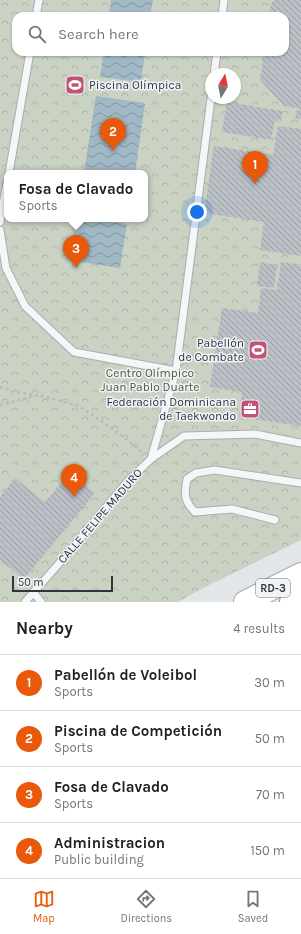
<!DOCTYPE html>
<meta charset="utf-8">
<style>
body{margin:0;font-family:Karla,sans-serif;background:#f6f6f6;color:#202124}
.compass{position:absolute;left:205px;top:68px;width:36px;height:36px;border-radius:50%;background:#fff;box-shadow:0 1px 3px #0004;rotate:10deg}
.scale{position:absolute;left:12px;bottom:10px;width:101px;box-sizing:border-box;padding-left:4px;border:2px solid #2c363f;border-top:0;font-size:11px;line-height:14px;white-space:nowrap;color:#2c363f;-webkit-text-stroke:3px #f1f4f7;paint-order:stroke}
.you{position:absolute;left:197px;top:212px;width:14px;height:14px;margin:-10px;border:3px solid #fff;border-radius:50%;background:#1a73e8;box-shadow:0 0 0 6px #1a73e833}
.badge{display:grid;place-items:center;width:26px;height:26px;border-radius:50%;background:#ea580c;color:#fff;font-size:13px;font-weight:700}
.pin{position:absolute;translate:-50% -33px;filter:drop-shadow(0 1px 2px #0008)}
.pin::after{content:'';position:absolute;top:21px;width:14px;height:12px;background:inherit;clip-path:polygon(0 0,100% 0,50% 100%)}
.popup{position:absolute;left:4px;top:170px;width:144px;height:52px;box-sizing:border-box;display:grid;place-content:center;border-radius:8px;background:#fff;filter:drop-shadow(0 1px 3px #0005);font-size:13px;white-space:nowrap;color:#757577}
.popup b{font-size:15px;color:#202124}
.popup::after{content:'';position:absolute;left:50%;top:100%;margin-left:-8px;border:8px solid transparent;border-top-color:#fff}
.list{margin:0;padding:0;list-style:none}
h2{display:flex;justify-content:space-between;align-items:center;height:52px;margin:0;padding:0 16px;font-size:17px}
h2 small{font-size:13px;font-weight:400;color:#757577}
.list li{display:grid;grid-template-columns:26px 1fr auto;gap:12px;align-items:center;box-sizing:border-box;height:56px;padding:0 16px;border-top:1px solid #e0e0e0}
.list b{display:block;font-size:15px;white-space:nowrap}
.list p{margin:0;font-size:13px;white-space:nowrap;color:#757577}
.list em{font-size:13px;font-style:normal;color:#757577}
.icon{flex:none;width:22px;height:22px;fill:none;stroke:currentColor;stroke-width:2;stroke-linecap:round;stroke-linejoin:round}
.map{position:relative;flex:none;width:301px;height:602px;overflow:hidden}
.search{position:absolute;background:#fff;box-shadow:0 1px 3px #0004;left:12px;right:12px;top:12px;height:44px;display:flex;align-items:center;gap:10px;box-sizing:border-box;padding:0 14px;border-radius:12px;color:#757577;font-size:15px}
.sheet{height:276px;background:#fff}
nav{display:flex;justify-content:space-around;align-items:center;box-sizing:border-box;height:56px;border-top:1px solid #e0e0e0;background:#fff;font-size:11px;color:#757577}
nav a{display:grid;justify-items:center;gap:2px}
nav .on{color:#ea580c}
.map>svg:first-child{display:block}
.park{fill:url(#park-crowns);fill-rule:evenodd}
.water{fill:url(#water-waves)}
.building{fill:url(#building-back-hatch)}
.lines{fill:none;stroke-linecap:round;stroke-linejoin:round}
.service-casing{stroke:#a8aeb3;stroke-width:9}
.primary-casing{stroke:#a2acb3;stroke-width:24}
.motorway-casing{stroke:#8b959e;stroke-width:24}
.path{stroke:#b8bcc0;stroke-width:2.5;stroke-dasharray:3 3;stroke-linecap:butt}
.service{stroke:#f4f6f8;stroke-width:7}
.primary{stroke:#fff;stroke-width:22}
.motorway{stroke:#fff;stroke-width:22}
.labels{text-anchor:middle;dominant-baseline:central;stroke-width:3;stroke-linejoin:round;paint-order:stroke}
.shield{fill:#f1f4f7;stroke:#676f76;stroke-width:1}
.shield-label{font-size:11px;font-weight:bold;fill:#2c363f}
.poi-label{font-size:12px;fill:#2c363f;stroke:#f1f4f7;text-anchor:end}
.park-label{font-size:12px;fill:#455a3a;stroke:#f1f4f7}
.street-label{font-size:12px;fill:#2c363f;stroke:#f1f4f7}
</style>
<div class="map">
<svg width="301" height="602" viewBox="0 0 301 602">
<defs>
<pattern id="park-crowns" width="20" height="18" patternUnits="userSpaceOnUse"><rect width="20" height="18" fill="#cad2c4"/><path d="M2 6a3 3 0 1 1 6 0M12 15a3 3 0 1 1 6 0" fill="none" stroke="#aeb5a9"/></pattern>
<pattern id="water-waves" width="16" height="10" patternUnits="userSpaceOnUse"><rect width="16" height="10" fill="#a1b8c5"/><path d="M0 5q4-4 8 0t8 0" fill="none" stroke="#8396a1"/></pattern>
<pattern id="building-back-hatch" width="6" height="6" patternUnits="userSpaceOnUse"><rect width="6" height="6" fill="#bac0c5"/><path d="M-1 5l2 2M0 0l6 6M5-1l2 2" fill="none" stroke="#979da1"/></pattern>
</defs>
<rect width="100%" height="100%" fill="#e2e6e9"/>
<path class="park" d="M0 0H301V540L205 587 178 602H0ZM16 16H285V52H16ZM211 74H235V98H211ZM7 173H145V219H7Z"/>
<path class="water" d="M111 0H153L150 16H109Z
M104 52H145L141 82 100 77Z
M96 96 145 103 135 173H84Z
M76 219H97L127 224 120 268 69 260Z"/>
<path class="building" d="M275 0H301V109L284 106 260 80 264 52H285V16H269L271 3Z
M227 102 282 111 281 121 275 119 271 140 222 132Z
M297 110H301V119L295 118Z
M278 126 301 129V256L260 250 264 222 204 213 214 146 273 155Z
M260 262 277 265 274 288 257 286Z
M281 262 301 265V426L239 417 242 392 210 387 222 308 258 313 261 288 277 290Z
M69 473 95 493 24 579 0 560V497L15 478 45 502Z"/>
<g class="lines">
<defs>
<path id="service" d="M36 16 39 0
M222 16 224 0
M214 74 217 52
M9 173 30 52
M0 222 7 182
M0 230 6 268 25 306 74 352 176 371
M151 459 176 371 211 98
M275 520 232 509 195 512C184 501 184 494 187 479L196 473 215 470 301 483
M33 592 41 602
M25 602 63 559 128 481 151 459 184 436 255 434 301 443"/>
<path id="primary" d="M245 602 301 574"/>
<path id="motorway" d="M291 602 301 597"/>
</defs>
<use href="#service" class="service-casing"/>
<use href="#primary" class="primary-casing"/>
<use href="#motorway" class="motorway-casing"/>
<path class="path" d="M0 387 15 392 35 395
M0 405 38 395 79 406 117 432 143 453"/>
<use href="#service" class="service"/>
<use href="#primary" class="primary"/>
<use href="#motorway" class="motorway"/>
</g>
<defs>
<symbol id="stadium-square" viewBox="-11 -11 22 22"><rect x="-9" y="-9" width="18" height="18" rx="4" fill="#c15475" stroke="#f1f4f7"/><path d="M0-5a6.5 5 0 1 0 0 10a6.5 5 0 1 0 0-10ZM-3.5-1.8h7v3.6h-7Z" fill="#fff"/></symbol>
<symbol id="office-square" viewBox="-11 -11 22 22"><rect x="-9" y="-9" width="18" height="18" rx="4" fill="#c15475" stroke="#f1f4f7"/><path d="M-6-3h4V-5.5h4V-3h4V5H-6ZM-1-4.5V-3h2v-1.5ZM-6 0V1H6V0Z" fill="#fff"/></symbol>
</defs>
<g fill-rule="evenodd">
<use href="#stadium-square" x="64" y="74" width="22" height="22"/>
<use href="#stadium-square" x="247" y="339" width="22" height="22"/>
<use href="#office-square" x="239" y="398" width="22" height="22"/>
</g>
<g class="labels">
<rect class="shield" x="256" y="579" width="34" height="18" rx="3"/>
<g class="shield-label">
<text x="273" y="588">RD-3</text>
</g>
<g class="poi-label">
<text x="89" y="85" text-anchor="start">Piscina Olímpica</text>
<text x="244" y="343">Pabellón<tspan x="244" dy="14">de Combate</tspan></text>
<text x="236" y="402">Federación Dominicana<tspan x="236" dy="14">de Taekwondo</tspan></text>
</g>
<g class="park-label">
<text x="150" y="373">Centro Olímpico<tspan x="150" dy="14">Juan Pablo Duarte</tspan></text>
</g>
<g class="street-label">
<text transform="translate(100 516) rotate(-49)">CALLE FELIPE MADURO</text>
</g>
</g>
</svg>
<svg class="compass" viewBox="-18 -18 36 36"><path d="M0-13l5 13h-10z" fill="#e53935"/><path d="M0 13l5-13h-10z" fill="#757577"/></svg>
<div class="scale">50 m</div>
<div class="you"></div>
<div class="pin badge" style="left:255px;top:184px">1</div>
<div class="pin badge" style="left:113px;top:151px">2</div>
<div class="pin badge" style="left:76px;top:268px">3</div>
<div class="popup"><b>Fosa de Clavado</b>Sports</div>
<div class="pin badge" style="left:74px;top:497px">4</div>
<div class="search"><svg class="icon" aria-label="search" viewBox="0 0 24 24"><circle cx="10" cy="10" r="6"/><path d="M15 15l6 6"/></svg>Search here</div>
</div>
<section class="sheet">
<h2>Nearby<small>4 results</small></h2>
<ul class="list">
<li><span class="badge">1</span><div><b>Pabellón de Voleibol</b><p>Sports</p></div><em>30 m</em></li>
<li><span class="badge">2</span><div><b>Piscina de Competición</b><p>Sports</p></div><em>50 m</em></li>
<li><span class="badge">3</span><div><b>Fosa de Clavado</b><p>Sports</p></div><em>70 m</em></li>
<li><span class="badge">4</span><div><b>Administracion</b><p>Public building</p></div><em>150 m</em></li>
</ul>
</section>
<nav>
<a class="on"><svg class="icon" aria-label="map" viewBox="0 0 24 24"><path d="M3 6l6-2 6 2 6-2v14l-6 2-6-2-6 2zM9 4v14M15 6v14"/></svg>Map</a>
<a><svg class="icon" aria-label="directions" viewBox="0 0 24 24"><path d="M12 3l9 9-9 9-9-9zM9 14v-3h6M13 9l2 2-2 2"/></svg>Directions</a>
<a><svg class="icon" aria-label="saved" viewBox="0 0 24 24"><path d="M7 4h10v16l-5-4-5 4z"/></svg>Saved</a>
</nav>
